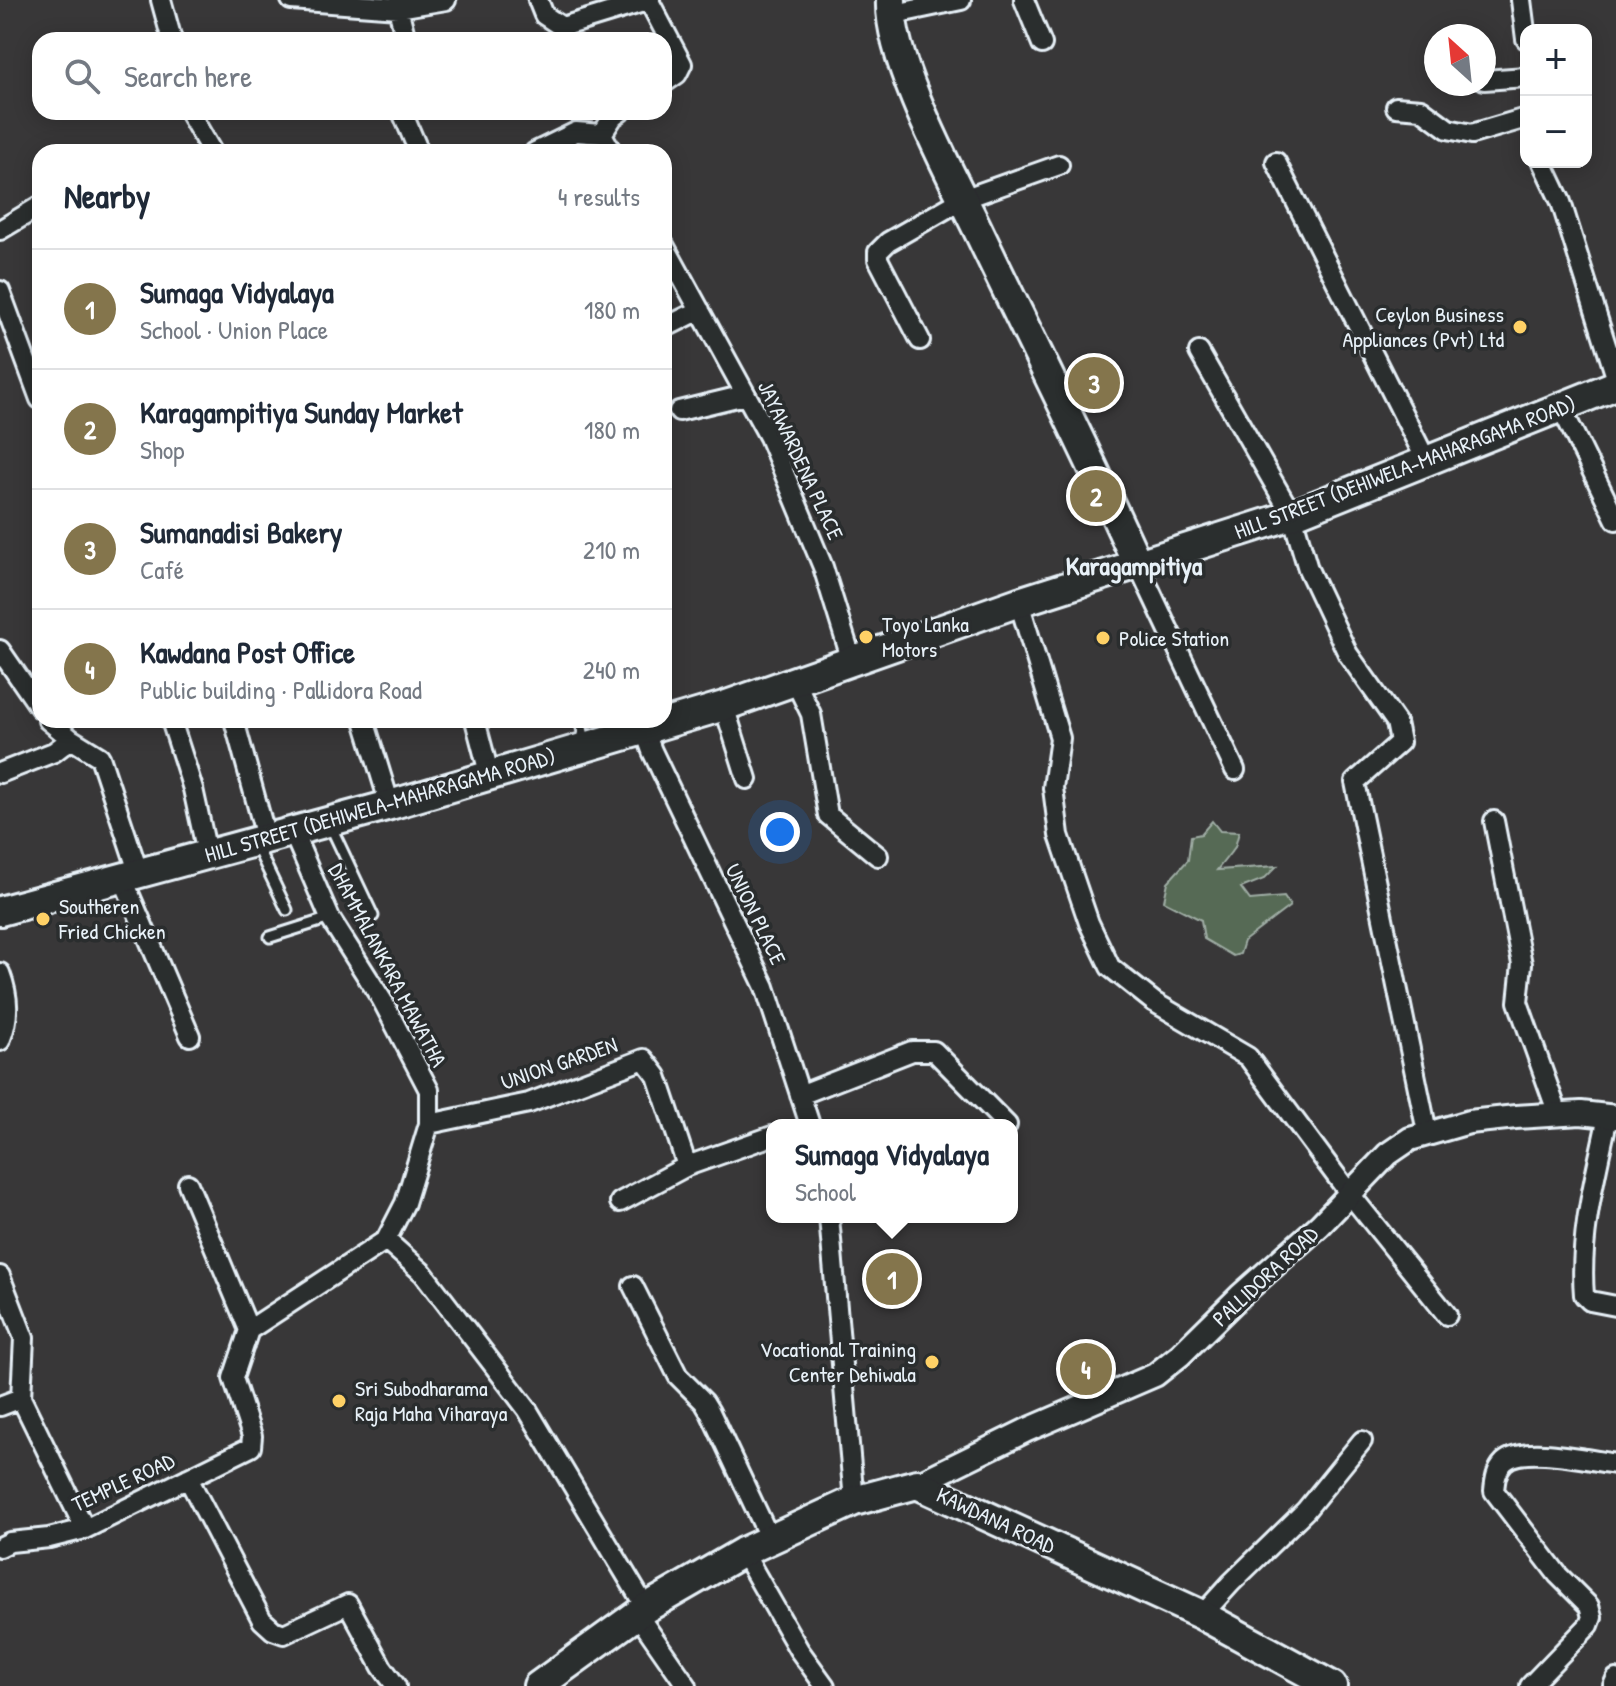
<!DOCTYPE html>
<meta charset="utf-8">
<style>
body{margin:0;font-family:"Patrick Hand",sans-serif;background:#f2f2f3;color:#1f2937}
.controls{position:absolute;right:24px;top:24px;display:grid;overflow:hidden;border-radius:16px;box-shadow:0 4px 20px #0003}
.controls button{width:72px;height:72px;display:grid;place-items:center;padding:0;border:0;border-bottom:2px solid #e0e1e3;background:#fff;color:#1f2937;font:40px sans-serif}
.compass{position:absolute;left:1424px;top:24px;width:72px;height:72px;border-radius:50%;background:#fff;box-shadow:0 4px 20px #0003;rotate:333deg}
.you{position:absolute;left:780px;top:832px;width:28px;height:28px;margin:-20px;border:6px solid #fff;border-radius:50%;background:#1a73e8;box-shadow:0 0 0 12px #1a73e833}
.badge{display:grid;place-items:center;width:52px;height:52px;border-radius:50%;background:#84754c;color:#fff;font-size:26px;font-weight:700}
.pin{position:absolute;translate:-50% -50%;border:4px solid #fff;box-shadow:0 2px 8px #0006}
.popup{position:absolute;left:766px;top:1119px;width:252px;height:104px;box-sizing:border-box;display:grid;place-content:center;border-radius:16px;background:#fff;filter:drop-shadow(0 2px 6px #0005);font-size:26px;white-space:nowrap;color:#747a83}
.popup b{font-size:30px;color:#1f2937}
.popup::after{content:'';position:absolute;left:50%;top:100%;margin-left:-16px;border:16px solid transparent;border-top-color:#fff}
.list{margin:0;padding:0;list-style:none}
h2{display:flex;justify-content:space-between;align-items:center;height:104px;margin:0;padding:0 32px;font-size:34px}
h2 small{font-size:26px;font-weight:400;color:#747a83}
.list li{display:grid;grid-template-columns:52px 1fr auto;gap:24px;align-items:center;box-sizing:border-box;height:120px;padding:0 32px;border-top:2px solid #e0e1e3}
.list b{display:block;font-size:30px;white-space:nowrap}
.list p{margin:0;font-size:26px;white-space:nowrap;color:#747a83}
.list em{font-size:26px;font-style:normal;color:#747a83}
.icon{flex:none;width:44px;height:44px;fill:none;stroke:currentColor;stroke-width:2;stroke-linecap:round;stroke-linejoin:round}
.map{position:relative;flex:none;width:1616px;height:1686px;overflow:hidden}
.search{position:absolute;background:#fff;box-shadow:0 4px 20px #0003;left:32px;top:32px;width:640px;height:88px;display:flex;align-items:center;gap:20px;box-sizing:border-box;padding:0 28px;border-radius:24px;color:#747a83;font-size:30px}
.panel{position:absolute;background:#fff;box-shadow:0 4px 20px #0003;left:32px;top:144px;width:640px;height:584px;border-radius:24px}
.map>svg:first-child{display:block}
.green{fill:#576a54;stroke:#a0aea6;stroke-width:2}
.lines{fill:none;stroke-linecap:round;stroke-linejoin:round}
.service-casing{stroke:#e8f1f8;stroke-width:15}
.minor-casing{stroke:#e8f1f8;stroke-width:24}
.tertiary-casing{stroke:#e8f1f8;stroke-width:28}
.primary-casing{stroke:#e8f1f8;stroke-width:34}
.service{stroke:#2a2d2e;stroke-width:9}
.minor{stroke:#2a2d2e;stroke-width:18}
.tertiary{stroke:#2a2d2e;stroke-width:22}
.primary{stroke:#2a2d2e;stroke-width:28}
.poi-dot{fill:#ffd166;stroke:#2a2d2e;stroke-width:3}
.labels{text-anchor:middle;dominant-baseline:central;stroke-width:7;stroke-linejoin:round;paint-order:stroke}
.poi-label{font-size:22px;fill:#e8f1f8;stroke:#2a2d2e;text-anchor:start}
.street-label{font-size:22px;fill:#e8f1f8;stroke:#2a2d2e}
.quarter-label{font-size:26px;font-weight:bold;fill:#e8f1f8;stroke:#2a2d2e}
</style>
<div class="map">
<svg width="1616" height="1686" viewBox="0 0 1616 1686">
<rect width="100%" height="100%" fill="#383738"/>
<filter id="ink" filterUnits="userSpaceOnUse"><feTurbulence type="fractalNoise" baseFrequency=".0125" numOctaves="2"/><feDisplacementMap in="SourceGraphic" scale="16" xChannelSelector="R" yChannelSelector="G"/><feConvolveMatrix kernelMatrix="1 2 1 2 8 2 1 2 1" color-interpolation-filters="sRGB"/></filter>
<g filter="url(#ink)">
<path class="green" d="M1212 821 1220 831 1239 832 1235 847 1217 870 1277 866 1264 879 1241 888 1250 900 1284 897 1290 906 1244 941 1240 954 1233 956 1204 939 1201 920 1164 901 1168 882 1188 860 1191 836 1201 834Z"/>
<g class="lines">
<defs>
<path id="service" d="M580 720 586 744
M330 825 373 916
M256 845 287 910
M270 937 330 918"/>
<path id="minor" d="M161 0 172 40
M291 0 398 8 446 0
M538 0 544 15 562 27 650 0
M1024 0 1042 44
M1521 0 1526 39
M649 1 682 64 677 74 664 83
M398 8 406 40
M890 15 961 0
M1484 80 1526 77
M1396 107 1421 109 1448 129 1472 134 1526 118
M189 112 212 152
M402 112 419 152
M535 152 576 132 602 134
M612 152 602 134 613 117 620 112
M1276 162 1427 462
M1542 162 1561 202 1616 377
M0 230 40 206
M664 245 769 437 823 567 852 661
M0 291 40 399
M664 328 700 310
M920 340 878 259V252L888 242 963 199 1059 165
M1199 352 1292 515 1308 569 1348 654 1396 722 1400 742 1355 782 1427 1132
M1561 407 1616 520
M679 411 745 395
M1138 565 1235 770
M1019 602 1060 738 1053 788 1059 835 1089 923 1110 967 1154 1002 1248 1057 1349 1193 1447 1315
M0 650 40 708
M795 681 811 714 828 815 878 856
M724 706 747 779
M48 720 71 739 100 757 139 874
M171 720 193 789 207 853
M234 720 266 837
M364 720 390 805
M475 720 489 773
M644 729 652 751 765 987 810 1125
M0 773 54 752 71 739
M1494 821 1522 964 1518 1002 1558 1114
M292 830 330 918 382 1000 429 1090V1124L405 1203 386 1240 423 1273 527 1409 646 1608
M123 879 190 1036
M0 973C9 997 10 1017 0 1041
M800 1095 912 1051H934L1007 1125
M1608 1116C1596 1174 1579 1235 1584 1295L1590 1301 1616 1306
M429 1124 529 1103 644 1059 657 1076 687 1166 772 1136
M620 1202 687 1166
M829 1217 854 1501
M0 1276 24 1338 21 1398 85 1529
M633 1286 678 1376 704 1402 710 1412 770 1539
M249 1330 386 1240
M0 1406 21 1398
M188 1478 262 1620 273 1630 284 1634 348 1604 382 1667 396 1686
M0 1547 10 1542 49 1538 85 1529 251 1447 252 1436 233 1378 249 1330 188 1184
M743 1552 799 1650 825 1686
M637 1614 687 1686
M1202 1615 1231 1583 1306 1510 1362 1441
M1530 1686 1589 1625 1592 1617 1589 1606 1558 1575 1494 1491C1495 1480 1496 1470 1504 1462 1523 1444 1591 1461 1616 1464
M1613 1686 1616 1679"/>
<path id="tertiary" d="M917 1484 1027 1430 1155 1375 1180 1355 1240 1296 1320 1225 1388 1154 1410 1139 1469 1122 1516 1117 1581 1113 1616 1117"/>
<path id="primary" d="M891 0C888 58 949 171 976 226 1030 339 1087 451 1138 565
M0 911 390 805 724 706 1019 602 1292 515 1616 385
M538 1686 646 1608 743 1552 854 1501 917 1484 1202 1615 1332 1686"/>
</defs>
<use href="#service" class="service-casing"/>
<use href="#minor" class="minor-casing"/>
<use href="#tertiary" class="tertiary-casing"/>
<use href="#primary" class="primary-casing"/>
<use href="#service" class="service"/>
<use href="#minor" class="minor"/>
<use href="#tertiary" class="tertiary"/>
<use href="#primary" class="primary"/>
</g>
</g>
<g class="poi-dot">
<circle cx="1520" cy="327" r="8"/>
<circle cx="866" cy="637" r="8"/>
<circle cx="1103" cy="638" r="8"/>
<circle cx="43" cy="919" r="8"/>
<circle cx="932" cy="1362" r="8"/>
<circle cx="339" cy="1401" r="8"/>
</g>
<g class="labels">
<g class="poi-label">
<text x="1504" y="314" text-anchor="end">Ceylon Business<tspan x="1504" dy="25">Appliances (Pvt) Ltd</tspan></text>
<text x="882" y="624">Toyo Lanka<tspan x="882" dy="25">Motors</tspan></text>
<text x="1119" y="638">Police Station</text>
<text x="59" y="906">Southeren<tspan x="59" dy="25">Fried Chicken</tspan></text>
<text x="916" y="1349" text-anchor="end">Vocational Training<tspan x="916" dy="25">Center Dehiwala</tspan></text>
<text x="355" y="1388">Sri Subodharama<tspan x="355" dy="25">Raja Maha Viharaya</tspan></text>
</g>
<g class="street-label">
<text transform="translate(801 460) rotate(65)">JAYAWARDENA PLACE</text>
<text transform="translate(1405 467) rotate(-21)">HILL STREET (DEHIWELA-MAHARAGAMA ROAD)</text>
<text transform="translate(380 805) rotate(-16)">HILL STREET (DEHIWELA-MAHARAGAMA ROAD)</text>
<text transform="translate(756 914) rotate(64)">UNION PLACE</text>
<text transform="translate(388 965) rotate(62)">DHAMMALANKARA MAWATHA</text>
<text transform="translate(559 1063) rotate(-19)">UNION GARDEN</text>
<text transform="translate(1265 1276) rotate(-43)">PALLIDORA ROAD</text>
<text transform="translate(123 1482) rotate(-25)">TEMPLE ROAD</text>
<text transform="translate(996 1520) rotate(25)">KAWDANA ROAD</text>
</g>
<g class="quarter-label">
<text x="1134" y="565">Karagampitiya</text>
</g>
</g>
</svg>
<div class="controls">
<button>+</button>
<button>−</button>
</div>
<svg class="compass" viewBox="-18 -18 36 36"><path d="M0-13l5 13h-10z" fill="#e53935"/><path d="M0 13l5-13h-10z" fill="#747a83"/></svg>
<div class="you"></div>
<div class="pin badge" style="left:892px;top:1279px">1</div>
<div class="popup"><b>Sumaga Vidyalaya</b>School</div>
<div class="pin badge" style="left:1096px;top:496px">2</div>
<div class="pin badge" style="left:1094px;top:383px">3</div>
<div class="pin badge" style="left:1086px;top:1369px">4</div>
<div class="search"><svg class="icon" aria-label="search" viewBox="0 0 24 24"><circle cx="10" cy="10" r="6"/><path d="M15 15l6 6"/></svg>Search here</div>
<section class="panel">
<h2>Nearby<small>4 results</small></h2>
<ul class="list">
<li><span class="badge">1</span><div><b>Sumaga Vidyalaya</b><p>School · Union Place</p></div><em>180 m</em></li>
<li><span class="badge">2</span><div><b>Karagampitiya Sunday Market</b><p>Shop</p></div><em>180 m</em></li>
<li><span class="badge">3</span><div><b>Sumanadisi Bakery</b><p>Café</p></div><em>210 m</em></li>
<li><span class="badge">4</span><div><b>Kawdana Post Office</b><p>Public building · Pallidora Road</p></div><em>240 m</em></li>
</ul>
</section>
</div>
